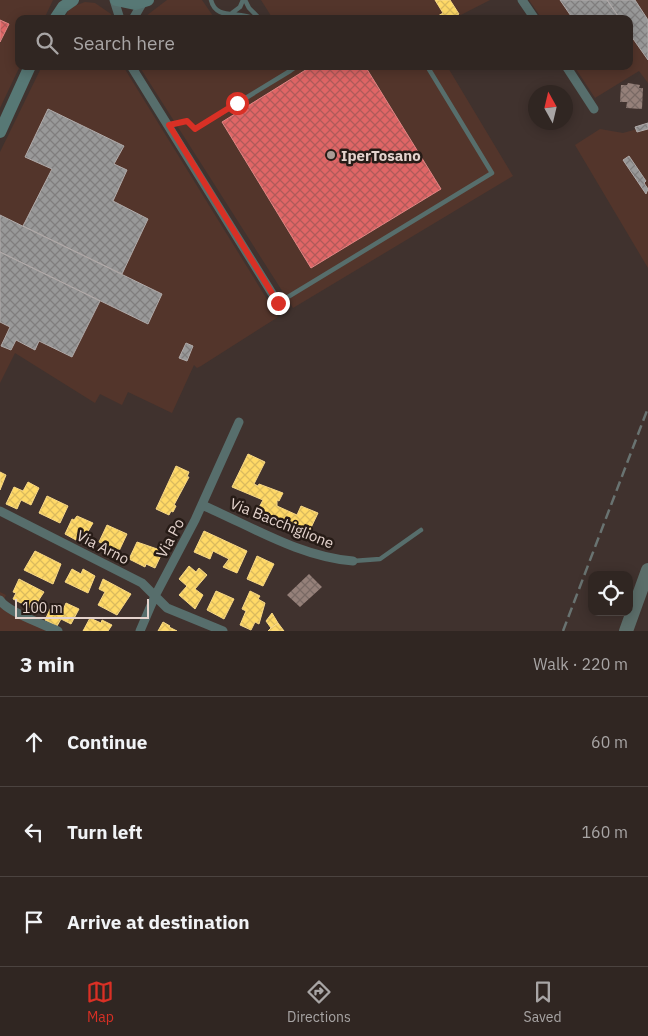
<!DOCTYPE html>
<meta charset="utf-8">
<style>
body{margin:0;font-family:"IBM Plex Sans",sans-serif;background:#3c322f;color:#f1f3f6}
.controls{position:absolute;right:15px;bottom:15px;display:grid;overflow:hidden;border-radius:10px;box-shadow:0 2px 12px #0003}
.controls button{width:45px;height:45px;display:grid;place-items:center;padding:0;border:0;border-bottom:1px solid #4b4340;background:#302622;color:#f1f3f6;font:25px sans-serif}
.compass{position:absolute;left:528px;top:85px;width:45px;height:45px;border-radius:50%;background:#302622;box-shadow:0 2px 12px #0003;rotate:352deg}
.scale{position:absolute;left:15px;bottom:12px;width:134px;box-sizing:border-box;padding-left:5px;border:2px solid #e4d3cd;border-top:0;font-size:14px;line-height:18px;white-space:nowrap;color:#e4d3cd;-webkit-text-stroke:4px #261b16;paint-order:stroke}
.stop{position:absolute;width:15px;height:15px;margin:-11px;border:4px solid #d93025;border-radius:50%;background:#fff}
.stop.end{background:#d93025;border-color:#fff;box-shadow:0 1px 5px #0008}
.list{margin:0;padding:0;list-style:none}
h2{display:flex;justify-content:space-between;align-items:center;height:65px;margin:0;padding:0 20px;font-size:21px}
h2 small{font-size:16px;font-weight:400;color:#a8a5a5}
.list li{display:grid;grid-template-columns:32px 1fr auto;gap:15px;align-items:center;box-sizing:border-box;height:90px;padding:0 20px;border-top:1px solid #4b4340}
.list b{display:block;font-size:19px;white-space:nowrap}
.list em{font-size:16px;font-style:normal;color:#a8a5a5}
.icon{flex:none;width:28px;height:28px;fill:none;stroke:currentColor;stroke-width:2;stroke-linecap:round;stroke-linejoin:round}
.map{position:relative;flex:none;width:648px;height:631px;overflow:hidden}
.search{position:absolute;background:#302622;box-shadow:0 2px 12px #0003;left:15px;right:15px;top:15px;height:55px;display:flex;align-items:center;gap:12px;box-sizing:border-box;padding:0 18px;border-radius:10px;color:#a8a5a5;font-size:19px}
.sheet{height:335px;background:#302622}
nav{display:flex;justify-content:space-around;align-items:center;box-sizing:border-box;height:70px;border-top:1px solid #4b4340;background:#302622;font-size:14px;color:#a8a5a5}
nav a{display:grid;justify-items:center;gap:2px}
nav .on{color:#d93025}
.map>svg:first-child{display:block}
.built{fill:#53352b}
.homes{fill:url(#homes-cross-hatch);stroke:#f7d785}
.shops{fill:url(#shops-cross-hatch);stroke:#e18785}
.industry{fill:url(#industry-cross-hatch);stroke:#b0aaa9}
.building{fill:url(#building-cross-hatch)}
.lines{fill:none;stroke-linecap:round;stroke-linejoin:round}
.service{stroke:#576e6c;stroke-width:4.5}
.minor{stroke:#576e6c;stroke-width:9}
.secondary{stroke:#577875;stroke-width:12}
.primary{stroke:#5c6e6a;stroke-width:14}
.rail{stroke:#697371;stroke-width:2.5;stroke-dasharray:10 5;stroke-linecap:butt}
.route{stroke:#d93025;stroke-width:6}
.poi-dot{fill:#ab9b95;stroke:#261b16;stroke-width:2}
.labels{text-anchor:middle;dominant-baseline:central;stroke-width:5;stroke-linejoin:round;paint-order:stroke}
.poi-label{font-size:15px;font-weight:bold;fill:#e4d3cd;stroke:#261b16;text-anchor:start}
.street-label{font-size:15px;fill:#e4d3cd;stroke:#261b16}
</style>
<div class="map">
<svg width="648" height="631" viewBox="0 0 648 631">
<defs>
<pattern id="homes-cross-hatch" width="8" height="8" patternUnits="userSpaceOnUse" patternTransform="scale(1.25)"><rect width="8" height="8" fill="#ffd966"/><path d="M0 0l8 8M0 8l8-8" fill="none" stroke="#daba5e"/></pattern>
<pattern id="shops-cross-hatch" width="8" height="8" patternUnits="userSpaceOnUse" patternTransform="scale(1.25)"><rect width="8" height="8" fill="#e06666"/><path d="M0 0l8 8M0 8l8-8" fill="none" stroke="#b15a5a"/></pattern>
<pattern id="industry-cross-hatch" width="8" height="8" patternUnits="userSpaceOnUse" patternTransform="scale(1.25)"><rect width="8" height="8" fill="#999"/><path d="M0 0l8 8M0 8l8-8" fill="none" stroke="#807e7e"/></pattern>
<pattern id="building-cross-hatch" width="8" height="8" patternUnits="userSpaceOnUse" patternTransform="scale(1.25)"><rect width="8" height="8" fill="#958079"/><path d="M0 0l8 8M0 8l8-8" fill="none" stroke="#796964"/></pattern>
</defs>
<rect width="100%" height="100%" fill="#40322e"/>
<path class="built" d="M0 0H53L44 19H19L20 66 0 108Z
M167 0H202L213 16 225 19H142Z
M261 0H490L453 19H273Z
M529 0H648V83L639 71 595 98 574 66H629V19H542Z
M85 2 95 3 111 14 113 19H65L69 8Z
M42 66H123L278 317 201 366 197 368 194 365 172 413 128 392 122 405 100 394 95 403 15 353 0 383V152Z
M139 66H447L513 176 293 308Z
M648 126V268L575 145 600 129 623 133Z
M0 592 6 595 1 606 48 631H0Z"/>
<path class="homes" d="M435 0H450L459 14 451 19H433L443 13Z
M248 454 265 462 254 484 258 486 259 484 283 493 279 501 277 500V506L297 515 301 506 318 513 308 534 256 513 263 500 232 487Z
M176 466 189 472 187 477H189L174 505 176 506 173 512 171 511 169 515 156 509Z
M0 472 6 475 0 490Z
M28 482 39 488 31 505 21 500 17 509 6 504 14 487 23 491Z
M47 496 68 506 60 523 39 513Z
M77 516 93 523 83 540 78 538 76 540 65 534 72 519 74 520Z
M107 525 127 534 119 551 99 542Z
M204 531 247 551 237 573 223 567 229 559 213 551 210 559 194 552Z
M137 542 163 551 155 568 146 564 145 567 129 559Z
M35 551 61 564 53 584 24 570Z
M257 556 274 564 263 586 247 579Z
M189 566 196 572 199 568 207 575 195 589 203 595 195 609 179 595 187 586 179 579Z
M72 569 81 574 83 569 95 576 88 593 65 582Z
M19 579 44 592 33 609 13 599 16 593 13 592Z
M103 579 131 594 117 615 98 605 105 592 99 589Z
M216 591 234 599 224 619 207 610Z
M250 591 260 596 258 599 265 603 259 624 255 622 251 630 240 625 246 611 242 609Z
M66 603 79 609 71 624 61 619 57 626 45 620 52 605 63 610Z
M272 613 278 623 271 628 266 621Z
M90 618 101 623 102 620 112 625 108 631H83Z
M163 622 170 626 169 627 177 631H158Z
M278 623 284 631H268L271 628Z"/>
<path class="shops" d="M0 20 9 24 0 42Z
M312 66H365L441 189 311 268 222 122Z"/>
<path class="industry" d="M560 0H607L620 19H573Z
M607 0H635L648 20V60L629 33V19H620Z
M48 109 124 146 114 164 127 170 113 201 148 219 122 274 23 226 52 169 25 157Z
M648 123V129L637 132 635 127Z
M629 156 646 181 644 183 648 189 646 194 623 160Z
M0 215 162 294 148 324 0 252Z
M0 252 100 301 72 357 39 341 35 350 16 340 11 350 1 346 10 327 0 322Z
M186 343 193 346 187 361 179 358Z"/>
<path class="building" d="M628 83 640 85 639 88H643L642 109 626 108 627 102H620L621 85H627Z
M309 574 322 587 300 607 287 595Z"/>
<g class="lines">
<path class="service" d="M211 0C216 21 239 10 254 19
M245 0 249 8 260 19
M232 13 240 7 243 0
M290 71 297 66
M169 125 187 121 195 129 290 71 287 66
M278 303 492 173 427 66
M353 561 380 559 421 530"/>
<path class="minor" d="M114 0 120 19
M522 0 535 19
M133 19 143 2
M131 66 278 303
M566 66 594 109
M202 505C251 526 300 557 353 561
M0 511 142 583 155 596 140 631
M0 600C7 612 45 625 58 631
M223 631 167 608 155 596 195 520 239 422"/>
<path class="secondary" d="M116 0 135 4 148 0
M55 19 63 7 73 0
M0 132 30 66"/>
<path class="primary" d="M626 631 648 570"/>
<path class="rail" d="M563 631 648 408"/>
</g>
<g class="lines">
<path class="route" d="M237 103 195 129 187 121 169 125 278 303"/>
</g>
<circle class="poi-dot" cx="331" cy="155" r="5"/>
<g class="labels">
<g class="poi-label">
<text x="341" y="155">IperTosano</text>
</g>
<g class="street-label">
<text transform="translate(282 523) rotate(22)">Via Bacchiglione</text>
<text transform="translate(170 538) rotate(-62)">Via Po</text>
<text transform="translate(103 547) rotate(27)">Via Arno</text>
</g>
</g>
</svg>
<div class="controls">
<button><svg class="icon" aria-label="locate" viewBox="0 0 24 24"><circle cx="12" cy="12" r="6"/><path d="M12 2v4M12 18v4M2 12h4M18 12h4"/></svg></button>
</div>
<svg class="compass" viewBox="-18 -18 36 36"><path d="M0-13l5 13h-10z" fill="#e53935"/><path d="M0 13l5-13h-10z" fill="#a8a5a5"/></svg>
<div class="scale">100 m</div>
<div class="stop" style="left:237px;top:103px"></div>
<div class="stop end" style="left:278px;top:303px"></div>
<div class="search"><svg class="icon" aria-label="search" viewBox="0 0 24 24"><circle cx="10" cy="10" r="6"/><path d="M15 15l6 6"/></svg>Search here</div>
</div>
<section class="sheet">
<h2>3 min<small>Walk · 220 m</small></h2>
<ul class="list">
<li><svg class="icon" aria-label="ahead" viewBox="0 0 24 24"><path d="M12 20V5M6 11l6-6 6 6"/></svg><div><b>Continue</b></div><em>60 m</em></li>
<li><svg class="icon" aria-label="left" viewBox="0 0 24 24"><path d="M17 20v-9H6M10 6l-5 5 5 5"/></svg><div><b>Turn left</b></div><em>160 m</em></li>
<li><svg class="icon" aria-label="arrive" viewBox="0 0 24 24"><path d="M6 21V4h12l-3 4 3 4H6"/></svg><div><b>Arrive at destination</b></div></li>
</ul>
</section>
<nav>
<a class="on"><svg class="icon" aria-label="map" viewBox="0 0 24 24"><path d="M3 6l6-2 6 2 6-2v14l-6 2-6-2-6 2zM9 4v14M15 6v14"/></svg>Map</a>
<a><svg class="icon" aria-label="directions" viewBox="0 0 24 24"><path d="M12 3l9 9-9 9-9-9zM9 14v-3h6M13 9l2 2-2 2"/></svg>Directions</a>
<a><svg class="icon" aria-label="saved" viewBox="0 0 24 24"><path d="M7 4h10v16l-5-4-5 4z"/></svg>Saved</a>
</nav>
